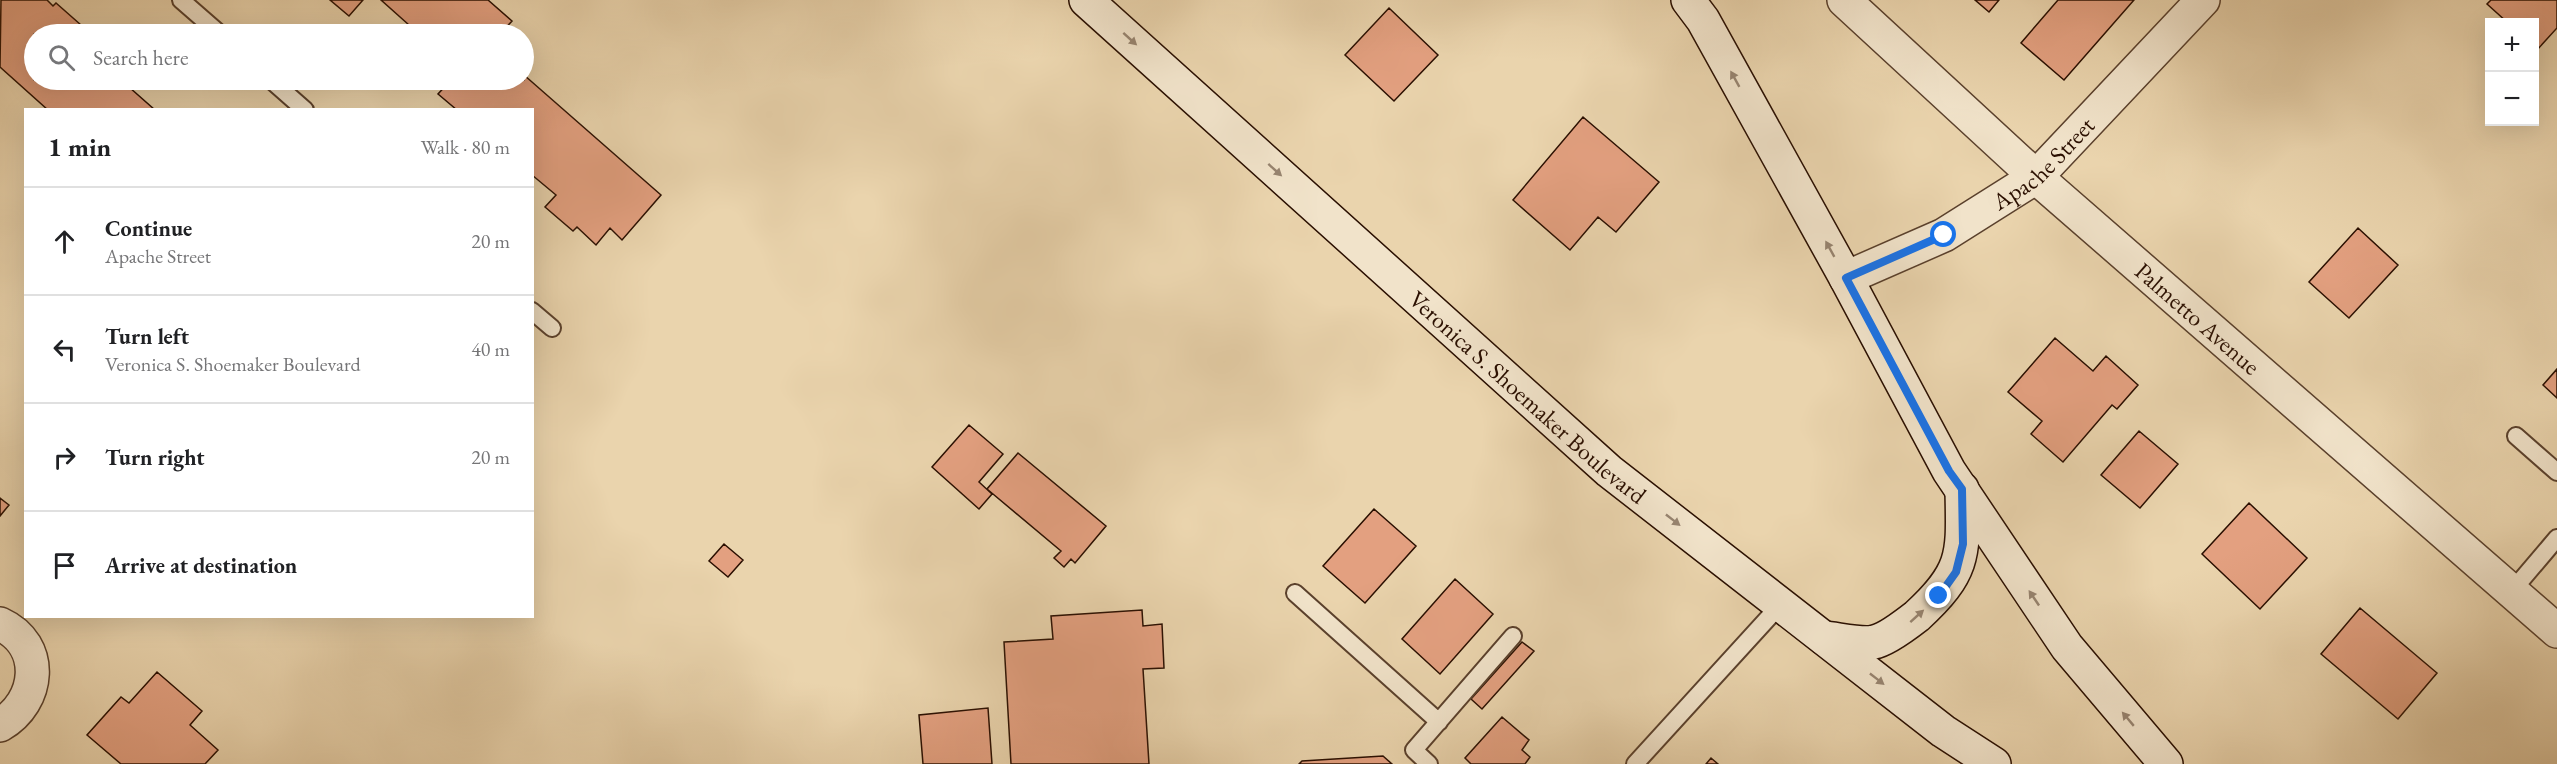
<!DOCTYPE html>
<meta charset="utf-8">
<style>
body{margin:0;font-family:"EB Garamond",serif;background:#f6f6f6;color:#202124}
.controls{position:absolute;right:18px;top:18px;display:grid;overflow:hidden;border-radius:0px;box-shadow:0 6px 24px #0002}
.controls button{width:54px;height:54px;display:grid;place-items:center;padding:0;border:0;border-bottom:2px solid #e0e0e0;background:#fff;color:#202124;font:30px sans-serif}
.stop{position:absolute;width:18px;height:18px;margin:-14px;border:4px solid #1a73e8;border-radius:50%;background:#fff}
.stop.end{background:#1a73e8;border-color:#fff;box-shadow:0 2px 6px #0008}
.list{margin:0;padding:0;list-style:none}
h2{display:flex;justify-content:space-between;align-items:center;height:78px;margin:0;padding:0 24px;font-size:26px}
h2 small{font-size:20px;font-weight:400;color:#757577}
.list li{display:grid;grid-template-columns:39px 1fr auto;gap:18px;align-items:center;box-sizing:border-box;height:108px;padding:0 24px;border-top:2px solid #e0e0e0}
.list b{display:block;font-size:22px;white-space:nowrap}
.list p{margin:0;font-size:20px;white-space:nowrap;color:#757577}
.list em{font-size:20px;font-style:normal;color:#757577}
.icon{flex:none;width:33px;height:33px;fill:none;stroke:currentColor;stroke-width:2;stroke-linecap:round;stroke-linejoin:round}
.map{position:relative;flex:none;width:2557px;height:764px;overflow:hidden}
.search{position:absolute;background:#fff;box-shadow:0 6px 24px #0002;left:24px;top:24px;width:510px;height:66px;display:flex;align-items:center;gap:15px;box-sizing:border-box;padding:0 21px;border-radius:33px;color:#757577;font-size:22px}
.panel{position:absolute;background:#fff;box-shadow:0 6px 24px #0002;left:24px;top:108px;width:510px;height:510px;border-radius:0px}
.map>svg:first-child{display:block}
.building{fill:#e3a080;stroke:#2a0f01;stroke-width:1.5}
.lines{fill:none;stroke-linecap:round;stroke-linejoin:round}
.lane-casing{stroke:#5a402c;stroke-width:20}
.street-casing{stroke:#5a402c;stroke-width:36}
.secondary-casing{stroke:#2a0f01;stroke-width:36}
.lane{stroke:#f1e3ca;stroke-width:16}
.street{stroke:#f1e3ca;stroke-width:33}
.secondary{stroke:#f1e3ca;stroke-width:33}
.oneway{fill:#978470}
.route{stroke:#1a73e8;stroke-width:8}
.labels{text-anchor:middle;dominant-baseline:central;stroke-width:4.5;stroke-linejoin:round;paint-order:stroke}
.street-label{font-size:24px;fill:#2a0f01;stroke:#f1e3ca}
</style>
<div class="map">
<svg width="2557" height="764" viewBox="0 0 2557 764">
<rect width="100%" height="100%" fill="#ead4ad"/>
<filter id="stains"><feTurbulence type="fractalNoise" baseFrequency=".00333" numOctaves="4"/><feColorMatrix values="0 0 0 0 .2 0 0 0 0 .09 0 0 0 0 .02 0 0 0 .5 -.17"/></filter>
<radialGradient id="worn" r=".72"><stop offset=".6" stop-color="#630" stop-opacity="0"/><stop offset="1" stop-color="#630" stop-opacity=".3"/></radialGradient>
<path class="building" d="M1 0H47L53 6 56 3 81 25 73 34H34V80H121L155 110H48L0 67Z
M330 0H363L349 16Z
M381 0H488L512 21 500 34H401L409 25Z
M1975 0H1999L1989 12Z
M2058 0H2134L2064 80 2021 43Z
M2491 0H2557V28L2537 50 2534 48V22H2507L2487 4Z
M1389 8 1438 55 1394 101 1345 55Z
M524 75 661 195 622 240 610 228 596 245 577 227 573 231 545 207 556 195 532 175V110H457L438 94 451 80H524Z
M1583 117 1659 182 1616 232 1598 217 1570 250 1513 200Z
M2358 228 2398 265 2349 318 2309 282Z
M2055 338 2093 371 2106 356 2138 385 2117 409 2112 405 2063 462 2031 434 2042 421 2008 392Z
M2557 369V398L2543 385Z
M969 425 1003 454 979 482 992 494 979 509 932 467Z
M2139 431 2178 464 2140 508 2101 475Z
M1018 453 1106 526 1075 563 1071 559 1064 567 1054 558 1061 551 987 489Z
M0 498 9 505 0 516Z
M2249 503 2307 558 2260 609 2202 554Z
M1374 509 1416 546 1365 603 1323 566Z
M724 544 743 560 728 577 709 561Z
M1455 579 1493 614 1440 674 1402 639Z
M2360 608 2437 673 2398 719 2321 654Z
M1142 610 1143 626 1162 624 1164 668 1143 669 1149 764H1011L1004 642 1053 639 1051 616Z
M1522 642 1534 651 1482 709 1471 699Z
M157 672 202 711 190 725 218 750 205 764H121L87 735 121 697 129 703Z
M988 708 992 764H923L919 715Z
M1502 717 1529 740 1522 750 1530 757 1525 764H1471L1465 758Z
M1383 756 1392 764H1299L1302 761Z
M1711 758 1718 764H1706Z"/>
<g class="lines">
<defs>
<path id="lane" d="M181 0 220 34
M271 80 305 110
M532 311 552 328
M2516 436 2557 472
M2512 591 2557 538
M1295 593 1439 722
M1429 764 1414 750 1513 636
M1635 764 1781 604"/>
<g id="street">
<path id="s1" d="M1844 0 2036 177 2557 631"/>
<path id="s2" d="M1846 278 1944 235 2036 177 2203 0"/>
<path d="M0 624C46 645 40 702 0 725"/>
</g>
<g id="secondary">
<path id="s3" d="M1086 0 1609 471 1943 731 1994 764"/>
<path d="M1688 0 1703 20 1846 278 1949 471 2067 647 2166 764"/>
<path d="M1824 638C1837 639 1863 645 1874 642 1886 640 1908 623 1917 616 1967 570 1963 553 1962 489"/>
</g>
</defs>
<use href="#lane" class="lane-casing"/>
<use href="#street" class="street-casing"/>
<use href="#secondary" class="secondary-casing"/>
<use href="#lane" class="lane"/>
<use href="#street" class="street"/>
<use href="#secondary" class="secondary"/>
</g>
<defs><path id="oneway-solid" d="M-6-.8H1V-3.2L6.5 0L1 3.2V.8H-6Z" transform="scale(1.5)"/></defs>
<g class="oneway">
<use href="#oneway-solid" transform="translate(1130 39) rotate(42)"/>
<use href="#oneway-solid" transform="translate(1735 79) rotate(-119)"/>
<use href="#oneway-solid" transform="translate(1275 170) rotate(42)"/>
<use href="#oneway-solid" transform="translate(1830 249) rotate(-119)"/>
<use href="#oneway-solid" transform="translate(1673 520) rotate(38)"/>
<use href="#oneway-solid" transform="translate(2034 598) rotate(-124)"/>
<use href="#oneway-solid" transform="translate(1917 616) rotate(-42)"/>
<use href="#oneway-solid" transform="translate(1877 679) rotate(38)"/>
<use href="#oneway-solid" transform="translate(2128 719) rotate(-130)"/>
</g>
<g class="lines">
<path class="route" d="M1939 596 1956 572 1963 544 1962 489 1949 471 1846 278 1944 235"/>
</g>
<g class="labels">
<g class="street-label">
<text stroke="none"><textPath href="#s2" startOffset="230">Apache Street</textPath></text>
<text stroke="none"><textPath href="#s1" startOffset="476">Palmetto Avenue</textPath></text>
<text stroke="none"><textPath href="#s3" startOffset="594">Veronica S. Shoemaker Boulevard</textPath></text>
</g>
</g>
<rect width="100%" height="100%" filter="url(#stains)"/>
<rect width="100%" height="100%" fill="url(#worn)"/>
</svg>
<div class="controls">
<button>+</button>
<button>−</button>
</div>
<div class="stop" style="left:1944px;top:235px"></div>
<div class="stop end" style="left:1939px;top:596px"></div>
<div class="search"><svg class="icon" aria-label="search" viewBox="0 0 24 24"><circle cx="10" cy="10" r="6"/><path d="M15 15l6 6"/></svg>Search here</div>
<section class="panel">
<h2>1 min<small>Walk · 80 m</small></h2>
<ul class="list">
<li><svg class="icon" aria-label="ahead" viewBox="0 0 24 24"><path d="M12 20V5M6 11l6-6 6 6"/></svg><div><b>Continue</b><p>Apache Street</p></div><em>20 m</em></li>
<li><svg class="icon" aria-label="left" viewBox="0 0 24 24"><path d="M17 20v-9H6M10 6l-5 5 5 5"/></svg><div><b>Turn left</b><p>Veronica S. Shoemaker Boulevard</p></div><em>40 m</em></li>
<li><svg class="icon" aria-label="right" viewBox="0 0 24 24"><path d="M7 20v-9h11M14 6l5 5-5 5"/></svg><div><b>Turn right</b></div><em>20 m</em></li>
<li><svg class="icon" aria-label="arrive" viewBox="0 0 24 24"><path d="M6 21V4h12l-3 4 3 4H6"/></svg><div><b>Arrive at destination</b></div></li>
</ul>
</section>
</div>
